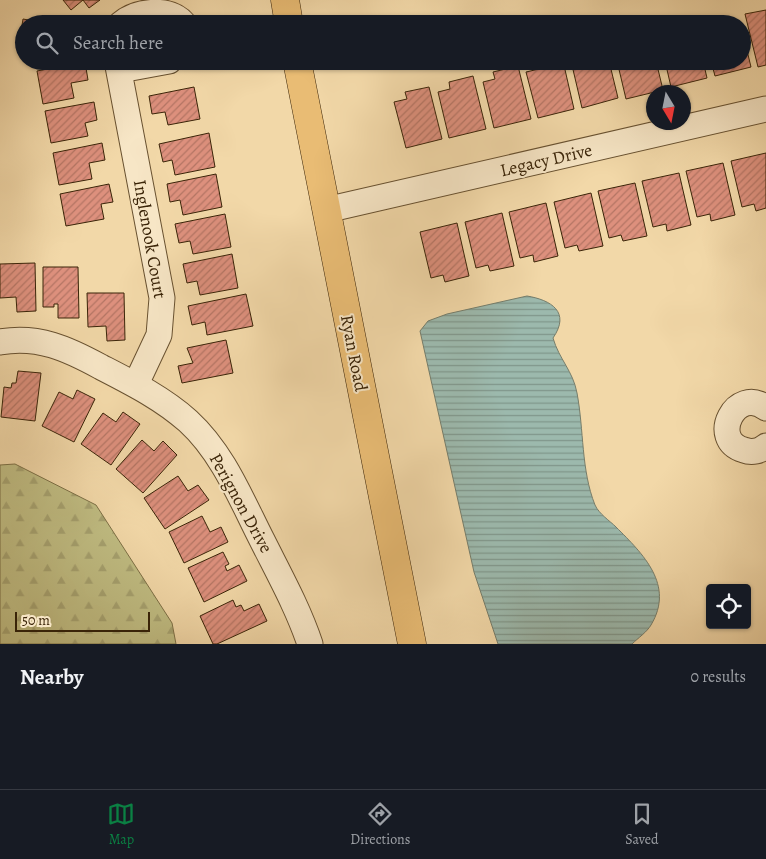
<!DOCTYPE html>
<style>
body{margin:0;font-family:Alegreya,serif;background:#242831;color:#f1f3f6}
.controls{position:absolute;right:15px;bottom:15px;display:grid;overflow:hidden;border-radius:5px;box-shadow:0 1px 4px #0004}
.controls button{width:45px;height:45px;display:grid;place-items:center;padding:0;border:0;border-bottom:1px solid #363941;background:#171b24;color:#f1f3f6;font:25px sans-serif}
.compass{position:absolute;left:646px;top:85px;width:45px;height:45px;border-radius:50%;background:#171b24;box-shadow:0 1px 4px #0004;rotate:170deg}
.scale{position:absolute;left:15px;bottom:12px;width:135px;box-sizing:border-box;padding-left:5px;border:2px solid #3a2408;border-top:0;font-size:14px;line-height:18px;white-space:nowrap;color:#3a2408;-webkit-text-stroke:4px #f7e6c6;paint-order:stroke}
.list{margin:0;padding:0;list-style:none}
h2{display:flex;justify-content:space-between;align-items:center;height:65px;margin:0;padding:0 20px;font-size:21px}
h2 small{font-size:16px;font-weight:400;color:#9ea1a6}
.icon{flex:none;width:28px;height:28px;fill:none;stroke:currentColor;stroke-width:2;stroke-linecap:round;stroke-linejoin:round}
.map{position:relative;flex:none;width:766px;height:644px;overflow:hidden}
.search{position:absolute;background:#171b24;box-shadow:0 1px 4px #0004;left:15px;right:15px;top:15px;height:55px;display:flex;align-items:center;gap:12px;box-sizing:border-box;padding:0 18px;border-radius:28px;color:#9ea1a6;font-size:19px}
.sheet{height:145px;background:#171b24}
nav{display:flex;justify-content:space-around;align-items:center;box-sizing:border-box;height:70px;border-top:1px solid #363941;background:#171b24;font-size:14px;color:#9ea1a6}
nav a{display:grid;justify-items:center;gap:2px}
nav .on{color:#0b8043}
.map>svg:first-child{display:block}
.forest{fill:url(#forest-firs);stroke:#7d7046}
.water{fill:url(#water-rules);stroke:#757d6b}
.building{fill:url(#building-hatch);stroke:#3a2408}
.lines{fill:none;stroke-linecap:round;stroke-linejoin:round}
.minor-casing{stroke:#685130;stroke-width:27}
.major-casing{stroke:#3a2408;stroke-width:29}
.minor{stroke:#f7e6c6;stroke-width:25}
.major{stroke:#e9bc74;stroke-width:28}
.labels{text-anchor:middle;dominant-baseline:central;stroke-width:4;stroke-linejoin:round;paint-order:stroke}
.street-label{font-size:18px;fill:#3a2408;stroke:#f7e6c6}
</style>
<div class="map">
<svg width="766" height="644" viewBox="0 0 766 644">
<defs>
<pattern id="forest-firs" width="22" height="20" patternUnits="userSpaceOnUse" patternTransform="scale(1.25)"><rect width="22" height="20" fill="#c0bd83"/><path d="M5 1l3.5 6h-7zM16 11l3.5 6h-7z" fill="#a6a270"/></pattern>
<pattern id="water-rules" width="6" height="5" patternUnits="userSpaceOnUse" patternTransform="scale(1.25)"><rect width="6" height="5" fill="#9cb9ad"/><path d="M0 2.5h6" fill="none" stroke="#80968b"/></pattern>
<pattern id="building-hatch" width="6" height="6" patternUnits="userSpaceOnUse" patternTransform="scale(1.25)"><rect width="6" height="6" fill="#dd907d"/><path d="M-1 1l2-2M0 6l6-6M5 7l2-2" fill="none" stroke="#b47564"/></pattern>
</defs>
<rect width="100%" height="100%" fill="#f2d8a8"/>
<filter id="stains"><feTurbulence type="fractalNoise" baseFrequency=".004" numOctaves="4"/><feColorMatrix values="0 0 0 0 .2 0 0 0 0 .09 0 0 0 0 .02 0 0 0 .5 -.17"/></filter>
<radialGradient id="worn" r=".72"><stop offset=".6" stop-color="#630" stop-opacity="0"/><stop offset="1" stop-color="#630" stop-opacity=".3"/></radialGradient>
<path class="forest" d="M15 464 96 505 172 623 176 644H0V465Z"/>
<path class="water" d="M527 296C551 300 571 312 553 338 559 359 573 371 577 393 584 430 581 470 595 505 599 514 610 521 616 527 643 554 675 585 651 625 647 632 638 638 632 644H498L474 572 420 331 428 321 447 314Z"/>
<path class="building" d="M63 0H100L89 8 83 0 71 10Z
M766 10V65L758 67 745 14Z
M726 18 728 24H702Z
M23 19 50 24H24V51L18 50Z
M53 20 78 24H52Z
M742 30 751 67 715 76 711 61H742Z
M543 61H563L574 109 538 118 526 72 539 69 537 63Z
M571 61H609L618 98 582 108Z
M617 61H656L663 90 626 99Z
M665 61H703L707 78 671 87Z
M85 62 88 80 71 83 74 98 43 104 37 71Z
M518 66 531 119 494 128 483 82 495 79 493 72Z
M473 76 486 129 449 138 438 92 450 89 449 82Z
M194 87 200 119 168 125 165 112 152 114 149 96Z
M429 87 442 139 406 148 394 102 407 99 405 92Z
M94 102 97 120 85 123 88 136 51 143 45 111Z
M209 133 215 167 175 175 172 160 163 162 159 144Z
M102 143 105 160 89 163 92 179 59 185 53 153Z
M766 153V208L756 211 754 204 742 207 731 161Z
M723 163 735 215 711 221 710 214 697 217 686 171Z
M679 173 691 225 667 231 666 224 653 227 642 181Z
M216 174 222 207 183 215 180 200 170 202 167 184Z
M635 183 647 236 623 241 621 235 609 238 598 191Z
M109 184 113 202 101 204 104 219 66 226 60 194Z
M591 193 603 246 579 251 577 245 565 248 554 202Z
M546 203 558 256 534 262 533 255 520 258 509 212Z
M502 213 514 266 490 271 488 265 476 268 465 222Z
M225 214 231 247 193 254 190 241 179 243 175 224Z
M457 223 469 276 445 282 443 275 431 278 420 232Z
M232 254 238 288 200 295 197 281 187 283 183 264Z
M35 263 36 311 17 312 16 297 0 298V264Z
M43 267H78L79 318H58V304H54V307H43Z
M87 293H124L125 340 107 341 106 326 88 327Z
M246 294 253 326 207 335 205 322 192 325 188 306Z
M226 340 233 373 182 383 178 366 193 363 187 348Z
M18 371 41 373 35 421 1 417 4 387 11 388 12 383H16Z
M77 390 95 399 74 442 42 426 59 392 73 399Z
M123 412 140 424 111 465 81 444 103 413 116 422Z
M142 440 154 451 163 441 177 455 143 493 116 469Z
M178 476 188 491 198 485 209 500 165 529 144 498Z
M202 516 210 532 221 527 228 542 184 563 169 532Z
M223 552 229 564 225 566 227 571 239 565 247 581 204 602 188 568Z
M233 600 236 607 241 605 244 611 259 604 267 621 217 644H213L200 616Z"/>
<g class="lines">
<defs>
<path id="minor" d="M121 24C137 10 170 7 184 24
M117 61 162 298 159 335 136 384
M120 61 131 68 169 61
M326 210 766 109
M0 342C38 335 68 349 101 367 132 383 162 398 188 421 223 453 241 499 262 540 279 574 298 608 310 644
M766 408C736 385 708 440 744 450 752 453 760 451 766 446"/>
<path id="major" d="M285 0 289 24
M297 61 412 644"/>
</defs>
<use href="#minor" class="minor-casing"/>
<use href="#major" class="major-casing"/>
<use href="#minor" class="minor"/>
<use href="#major" class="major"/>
</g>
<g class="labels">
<g class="street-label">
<text transform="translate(546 160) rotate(-13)">Legacy Drive</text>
<text transform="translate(150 239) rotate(80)">Inglenook Court</text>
<text transform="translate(354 353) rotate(79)">Ryan Road</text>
<text transform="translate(241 503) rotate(61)">Perignon Drive</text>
</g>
</g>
<rect width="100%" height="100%" filter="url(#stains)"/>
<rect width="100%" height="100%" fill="url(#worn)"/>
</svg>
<div class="controls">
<button><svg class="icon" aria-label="locate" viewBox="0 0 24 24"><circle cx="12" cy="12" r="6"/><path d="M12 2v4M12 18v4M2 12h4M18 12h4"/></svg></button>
</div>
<svg class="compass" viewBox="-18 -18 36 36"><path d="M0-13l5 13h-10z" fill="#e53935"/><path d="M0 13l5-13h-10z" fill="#9ea1a6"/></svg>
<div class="scale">50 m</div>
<div class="search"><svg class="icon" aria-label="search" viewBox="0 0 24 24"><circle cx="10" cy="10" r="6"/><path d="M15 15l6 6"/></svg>Search here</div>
</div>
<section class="sheet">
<h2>Nearby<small>0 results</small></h2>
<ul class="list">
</ul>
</section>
<nav>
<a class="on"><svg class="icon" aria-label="map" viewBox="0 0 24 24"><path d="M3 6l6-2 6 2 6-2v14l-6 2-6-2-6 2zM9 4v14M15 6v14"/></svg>Map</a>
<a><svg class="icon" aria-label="directions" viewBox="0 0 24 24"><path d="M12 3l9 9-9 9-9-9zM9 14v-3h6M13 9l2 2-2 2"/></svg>Directions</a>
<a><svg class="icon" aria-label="saved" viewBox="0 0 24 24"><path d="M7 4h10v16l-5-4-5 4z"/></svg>Saved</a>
</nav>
